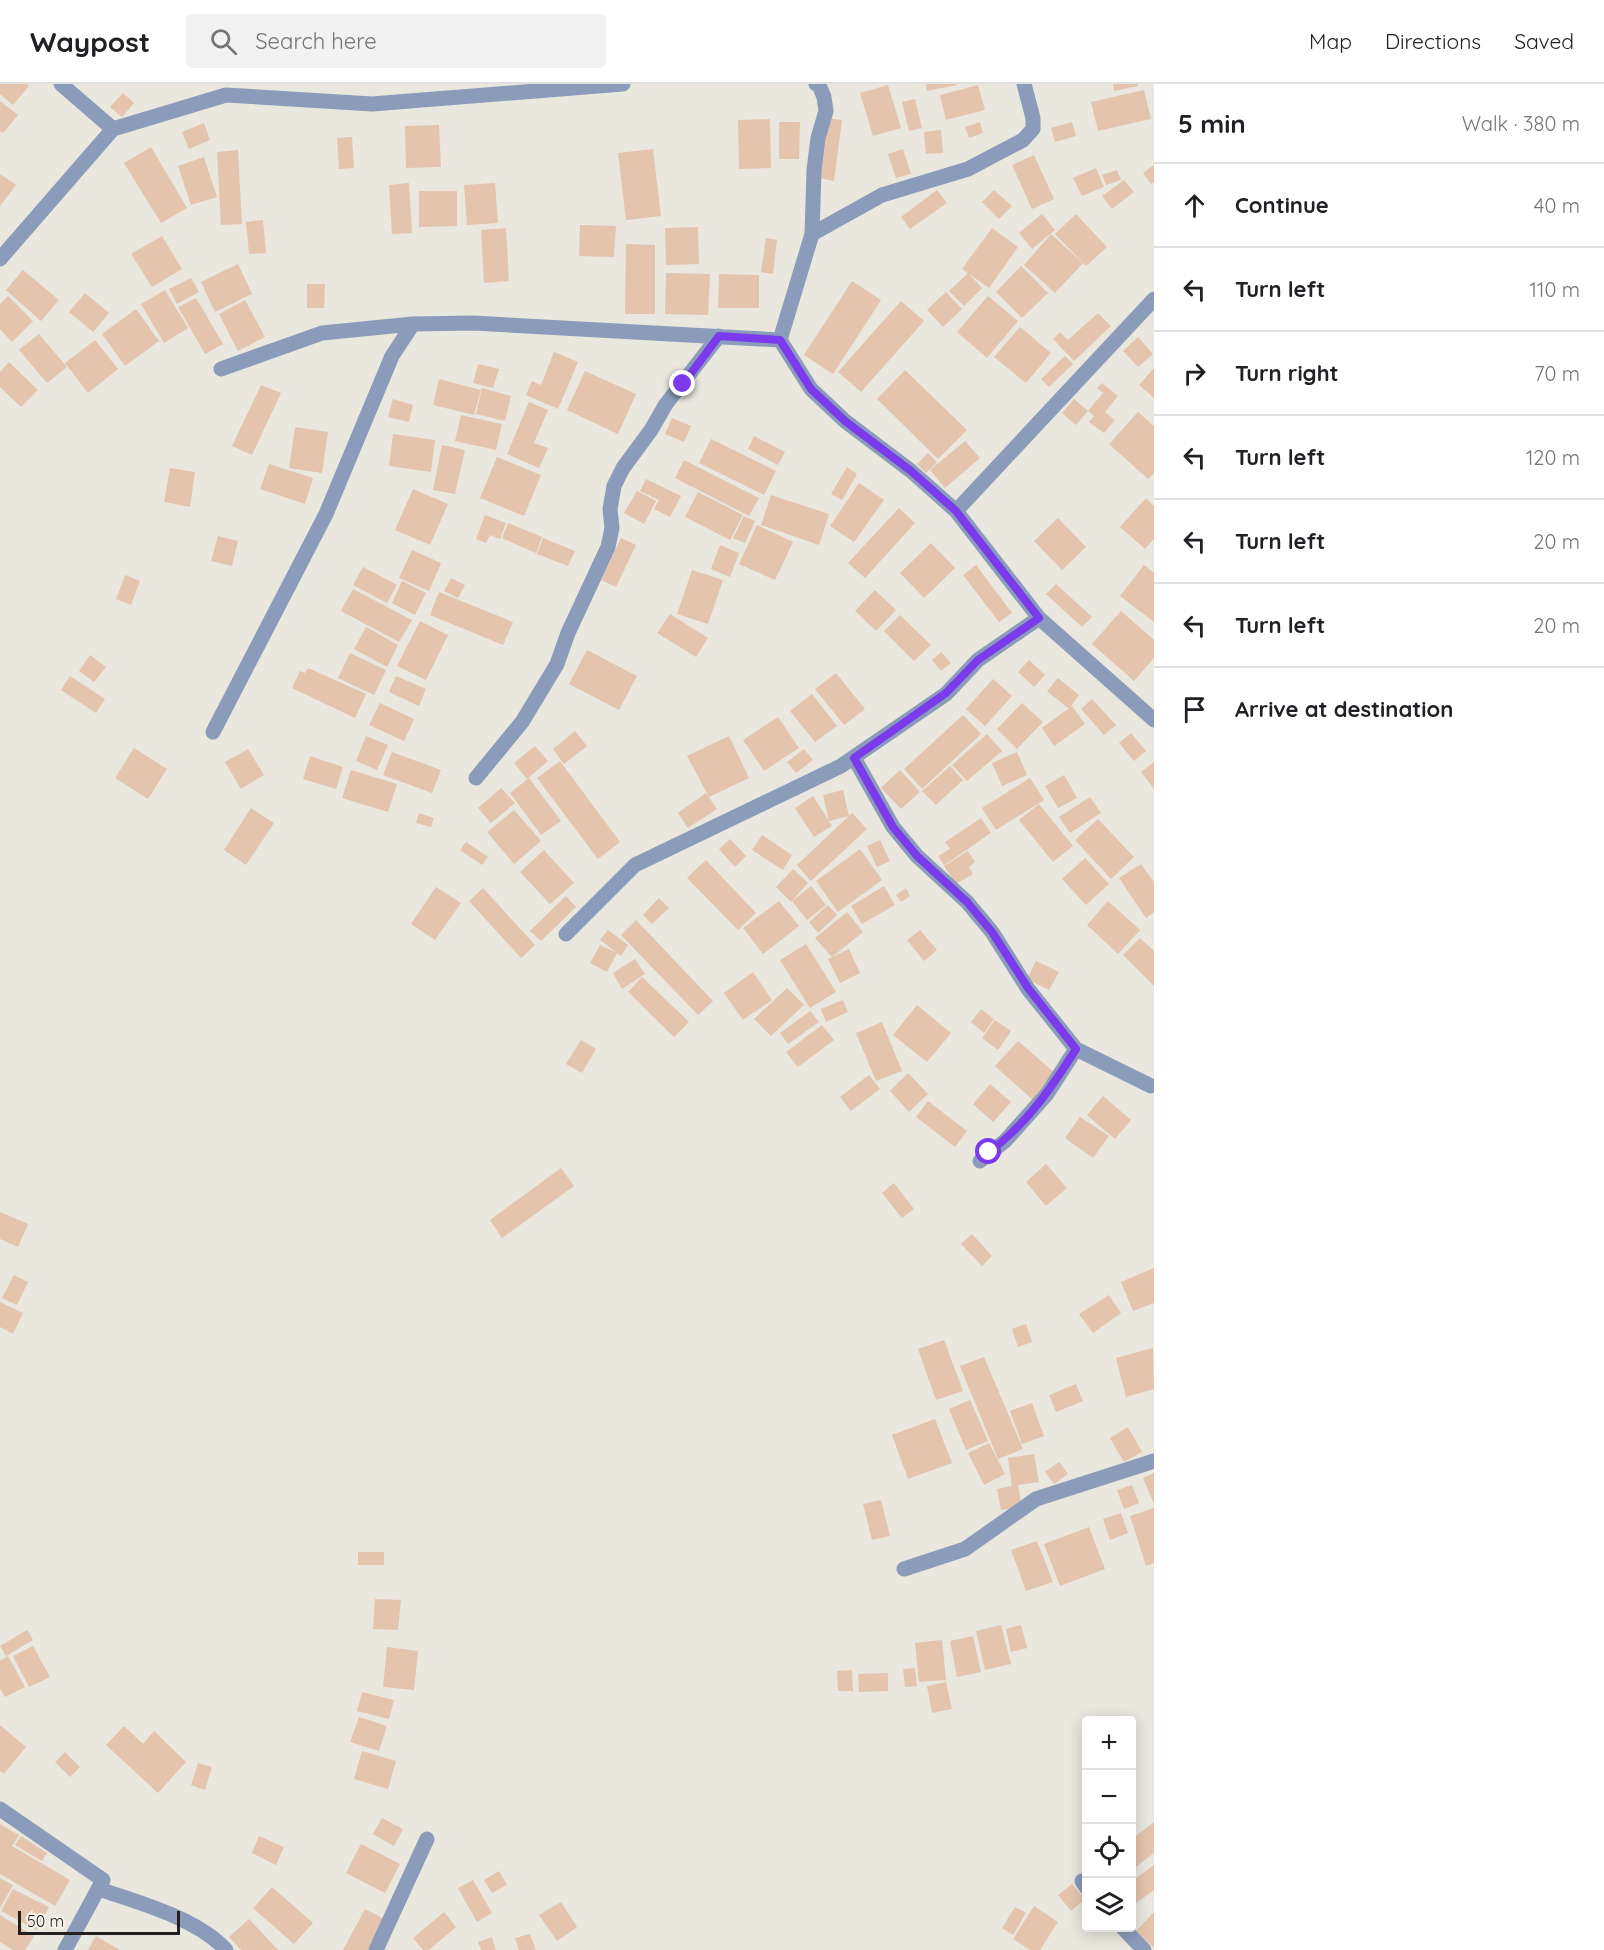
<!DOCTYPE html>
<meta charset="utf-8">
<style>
body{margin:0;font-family:Quicksand,sans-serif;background:#f2f2f2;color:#202124}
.controls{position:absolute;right:18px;bottom:18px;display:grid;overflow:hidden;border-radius:6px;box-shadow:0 3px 15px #0003}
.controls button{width:54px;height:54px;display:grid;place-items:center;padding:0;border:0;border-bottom:2px solid #e0e0e0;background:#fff;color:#202124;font:30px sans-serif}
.scale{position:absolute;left:18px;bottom:15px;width:162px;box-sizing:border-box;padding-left:6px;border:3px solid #21201e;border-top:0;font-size:16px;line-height:21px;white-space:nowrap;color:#21201e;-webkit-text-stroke:4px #f6f4ec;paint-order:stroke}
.stop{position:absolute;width:18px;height:18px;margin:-14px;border:4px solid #7c3aed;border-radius:50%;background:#fff}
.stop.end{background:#7c3aed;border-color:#fff;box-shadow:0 2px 6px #0008}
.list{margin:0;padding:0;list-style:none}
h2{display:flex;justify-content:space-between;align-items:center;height:78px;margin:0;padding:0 24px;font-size:26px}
h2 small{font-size:20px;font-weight:400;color:#757577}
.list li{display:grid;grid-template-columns:39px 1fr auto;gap:18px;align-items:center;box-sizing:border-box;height:84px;padding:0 24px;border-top:2px solid #e0e0e0}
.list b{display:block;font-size:22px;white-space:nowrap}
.list em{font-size:20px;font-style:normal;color:#757577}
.icon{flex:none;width:33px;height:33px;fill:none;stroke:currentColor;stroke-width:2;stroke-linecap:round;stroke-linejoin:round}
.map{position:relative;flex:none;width:1154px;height:1866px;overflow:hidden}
header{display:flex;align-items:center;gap:36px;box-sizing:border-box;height:84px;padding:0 30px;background:#fff;border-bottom:2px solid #e0e0e0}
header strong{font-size:28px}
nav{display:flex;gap:33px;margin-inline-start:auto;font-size:21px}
.search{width:420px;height:54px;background:#f2f2f2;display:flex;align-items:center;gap:15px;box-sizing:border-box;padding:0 21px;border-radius:6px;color:#757577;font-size:22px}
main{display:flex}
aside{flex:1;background:#fff}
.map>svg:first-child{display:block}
.building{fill:#e4c4ad}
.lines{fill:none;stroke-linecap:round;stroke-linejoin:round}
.minor{stroke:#8a9cba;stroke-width:15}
.route{stroke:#7c3aed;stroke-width:8}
</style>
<header>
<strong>Waypost</strong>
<div class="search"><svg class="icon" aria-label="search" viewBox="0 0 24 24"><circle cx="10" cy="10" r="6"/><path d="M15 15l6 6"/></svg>Search here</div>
<nav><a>Map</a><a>Directions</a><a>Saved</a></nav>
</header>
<main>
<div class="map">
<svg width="1154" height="1866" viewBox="0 0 1154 1866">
<rect width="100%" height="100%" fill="#e9e7de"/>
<path class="building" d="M0 0H27L29 2 13 21 0 10Z
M926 0H957V1L927 7Z
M1113 0H1138V2L1114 7Z
M888 1 901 44 873 52 860 9Z
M978 1 985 26 946 36 940 11Z
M1144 6 1151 35 1098 47 1091 18Z
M123 9 134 19 122 33 110 23Z
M915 15 922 44 909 47 902 18Z
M0 17 18 31 3 49 0 47Z
M827 34 842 36 834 97 819 94Z
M770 35 771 84 739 85 738 36Z
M779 38H800L799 75H779Z
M980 38 983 49 969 54 965 43Z
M1072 38 1076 52 1055 58 1051 44Z
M204 39 210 56 189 65 182 48Z
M439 41 441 83 406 84 405 42Z
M941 46 943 69 926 70 924 48Z
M352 53 354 84 339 85 337 54Z
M151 63 187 124 161 139 124 79Z
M653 65 661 132 626 136 618 69Z
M903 65 911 90 896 94 888 70Z
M238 66 242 140 221 141 217 68Z
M1034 71 1054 115 1032 125 1012 81Z
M204 73 217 113 191 121 178 82Z
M1154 81V98L1151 100 1143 89Z
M1096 84 1104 103 1082 112 1073 94Z
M1117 86 1121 96 1106 101 1102 91Z
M0 90 16 101 0 122Z
M1124 96 1134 108 1112 125 1102 112Z
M409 99 412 149 392 150 389 101Z
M495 99 498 139 467 141 464 101Z
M937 106 947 119 910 145 901 133Z
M994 106 1012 122 999 135 982 118Z
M419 107H457V142L419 143Z
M1042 130 1055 146 1032 165 1019 149Z
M1076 130 1107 163 1086 182 1055 150Z
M263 136 266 169 249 170 246 138Z
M580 141 616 142 614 173 579 172Z
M698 143 699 180 666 181 665 144Z
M506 144 509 197 484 199 481 146Z
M992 144 1018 163 989 204 962 185Z
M1051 150 1083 179 1055 209 1024 181Z
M162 152 182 185 152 203 131 170Z
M766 154 777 156 773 190 761 188Z
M626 160 655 161V230H625Z
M238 180 252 210 215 228 201 198Z
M1021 182 1048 209 1022 234 996 208Z
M23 186 59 216 41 237 6 206Z
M666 189 710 190 708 231 665 230Z
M968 189 982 204 964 222 949 207Z
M719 190 759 191V224H718Z
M191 194 199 208 177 220 169 205Z
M852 197 881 216 833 290 804 271Z
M307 200H325L324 224H307Z
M165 206 188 244 164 259 141 220Z
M946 208 962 225 943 243 927 226Z
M85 209 109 229 93 248 69 228Z
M8 212 33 237 12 258 0 245V220Z
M988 212 1018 237 987 274 957 248Z
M196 214 223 260 205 270 178 223Z
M245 216 265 253 238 267 219 230Z
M901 217 924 237 861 308 838 288Z
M136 225 159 257 125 282 102 250Z
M1098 229 1111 242 1074 277 1053 255 1060 248 1068 256Z
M1020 243 1051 269 1026 299 994 273Z
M39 250 67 283 47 299 19 266Z
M1138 253 1153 270 1138 283 1123 267Z
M95 256 118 285 88 309 65 279Z
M554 268 578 278 558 325 526 311 532 297 541 301Z
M1065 272 1073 280 1049 303 1041 295Z
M9 278 38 306 21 323 0 303V288Z
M478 280 499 285 493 304 473 299Z
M1154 284V314L1139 301Z
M905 286 967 346 938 375 877 315Z
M585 287 636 310 618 350 567 326Z
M439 295 481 306 474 331 433 321Z
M1102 299 1118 312 1105 328 1115 336 1104 349 1089 338 1094 332 1088 327 1103 309 1097 304Z
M261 301 281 309 252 371 232 362Z
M482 304 511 312 505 337 476 330Z
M393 315 413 321 409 338 388 333Z
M1074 315 1088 327 1076 341 1062 329Z
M529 318 548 326 534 359 548 364 539 384 507 370Z
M1138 328 1154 342V389L1148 395 1109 360Z
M461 331 502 340 496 366 455 357Z
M672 334 691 342 684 358 665 350Z
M295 343 328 348 322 389 289 384Z
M393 350 435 356 431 388 389 382Z
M754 352 785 368 778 381 748 365Z
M711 355 776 387 764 411 699 379Z
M965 357 980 374 945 404 930 386Z
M442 361 465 366 455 410 433 406Z
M928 369 937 378 926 389 917 380Z
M497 373 541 391 524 432 480 414Z
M684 376 759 414 749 432 675 394Z
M269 380 313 394 305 420 260 405Z
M847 383 857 390 842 416 831 410Z
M170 384 195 388 190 423 164 418Z
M646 395 681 412 670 433 654 425 659 416 640 407Z
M859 399 884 416 854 458 830 442Z
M413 405 448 420 430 461 395 446Z
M637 407 656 417 644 440 624 429Z
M698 408 743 431 730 456 685 433Z
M771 411 829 430 819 461 761 441Z
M1146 414 1154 422V455L1145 465 1120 443Z
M899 424 915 439 865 494 848 479Z
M485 431 506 439 500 455 490 451 486 459 476 455Z
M744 432 755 437 745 459 733 454Z
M1058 434 1086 463 1062 486 1034 457Z
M508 439 542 453 536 469 502 454Z
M757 441 793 458 775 496 739 480Z
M218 452 238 457 232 482 211 477Z
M543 454 575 467 568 482 537 470Z
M621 454 636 461 616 503 601 496Z
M931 459 955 484 924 514 900 489Z
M720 461 739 469 730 493 711 485Z
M412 466 441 479 429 507 399 494Z
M976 481 1012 529 999 538 963 491Z
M1144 481 1154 489V538L1120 512Z
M363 483 397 501 387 519 353 501Z
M692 486 723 496 708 540 677 530Z
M125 491 140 497 131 521 116 515Z
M451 494 465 501 458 514 444 507Z
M402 497 426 509 415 531 392 519Z
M1056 500 1092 533 1082 543 1046 510Z
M353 505 412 536 399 558 341 527Z
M875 506 896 526 876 547 855 527Z
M439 508 513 538 503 561 430 531Z
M1121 527 1154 556V574L1134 597 1092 560Z
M670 530 708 554 696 573 657 549Z
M900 531 931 561 914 577 884 547Z
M420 537 448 551 426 596 397 582Z
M366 543 398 561 387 583 354 565Z
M587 566 637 592 619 626 569 600Z
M941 568 951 579 941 587 932 576Z
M350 569 386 586 374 611 338 594Z
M90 571 106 583 94 598 79 587Z
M1029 576 1045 591 1034 603 1018 588Z
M308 584 366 610 355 634 292 604 300 587 305 589Z
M836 589 865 625 844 641 815 605Z
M70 592 105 615 96 629 61 606Z
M396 592 426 605 419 622 389 608Z
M1058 594 1079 611 1069 625 1047 607Z
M993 595 1012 612 985 642 966 625Z
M812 610 837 642 815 658 790 627Z
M1092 615 1116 641 1104 651 1081 625Z
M380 619 414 635 404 657 369 641Z
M1022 619 1043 638 1017 665 997 645Z
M1072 622 1085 640 1054 662 1042 644Z
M963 631 981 650 922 705 904 685Z
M778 633 799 664 764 687 743 656Z
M575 647 587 662 564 680 553 665Z
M1131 649 1146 667 1134 677 1119 659Z
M987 650 1002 667 967 697 952 681Z
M366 652 388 661 377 686 356 677Z
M729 652 749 694 709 713 687 672Z
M535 662 548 677 527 695 514 679Z
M134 664 167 685 148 715 115 694Z
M248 665 264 691 241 705 225 678Z
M804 665 813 676 796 689 787 678Z
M392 668 441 686 432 709 383 691Z
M1017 668 1027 691 1002 702 992 679Z
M310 672 343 683 336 705 303 695Z
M560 677 620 758 598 775 537 694Z
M1154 678V705L1141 688Z
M950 682 963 696 936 721 922 707Z
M351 686 397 700 388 728 342 714Z
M900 686 920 708 901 725 881 704Z
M1064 691 1077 714 1058 724 1045 702Z
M529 694 561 737 541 751 510 709Z
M1030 694 1044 716 996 746 982 724Z
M501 704 515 719 491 739 478 724Z
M843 706 849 732 829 737 823 711Z
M706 709 717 725 688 744 678 729Z
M813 712 832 742 814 753 795 724Z
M1090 713 1101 729 1070 749 1059 733Z
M1039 720 1073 762 1053 778 1019 736Z
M251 724 274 739 246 781 224 766Z
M514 726 541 757 514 780 487 748Z
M419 729 434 734 431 743 416 739Z
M852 729 867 745 811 797 797 781Z
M981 734 991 749 955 774 951 767 955 774 944 781 938 772 950 765 945 758Z
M1098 735 1134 773 1111 795 1075 756Z
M762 751 792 771 783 786 752 766Z
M730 755 746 772 735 783 719 765Z
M880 756 890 777 877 783 867 762Z
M466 758 488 773 482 781 460 766Z
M860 765 882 796 838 828 816 797Z
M544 766 574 799 550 820 520 788Z
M968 767 975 778 969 783 973 790 956 800 944 782Z
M1085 774 1109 800 1086 821 1062 795Z
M706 776 756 829 738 846 687 794Z
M1141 780 1154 798V828L1146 834 1119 794Z
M793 785 808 799 791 818 776 803Z
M811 802 826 821 807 836 792 817Z
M884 802 895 821 862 840 851 822Z
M436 803 461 819 435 856 411 840Z
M483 804 535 861 521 874 469 817Z
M906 804 910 812 901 818 896 811Z
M566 812 576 823 541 857 530 847Z
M659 814 669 824 652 840 643 831Z
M779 817 799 842 763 870 743 844Z
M1108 817 1140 846 1118 870 1087 841Z
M828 821 837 831 818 849 809 838Z
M847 828 863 848 832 873 815 854Z
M636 836 713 917 698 931 621 851Z
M608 846 628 861 621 872 600 856Z
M920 846 937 866 924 877 907 856Z
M1140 854 1154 867V902L1123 871Z
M806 860 836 908 810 924 780 876Z
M600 861 617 869 607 888 590 879Z
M849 865 860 889 840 899 828 875Z
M635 875 645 890 622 905 613 889Z
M1036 877 1059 888 1049 906 1027 895Z
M753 888 772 916 743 936 724 909Z
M642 893 689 938 674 953 628 908Z
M787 904 804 921 771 952 754 935Z
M843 916 848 928 826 938 821 925Z
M917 921 951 949 927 978 893 951Z
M981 925 994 935 984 949 971 938Z
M810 927 819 938 788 960 780 949Z
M995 936 1011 947 998 966 982 954Z
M882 938 902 987 876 997 856 949Z
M822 941 834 956 798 983 786 968Z
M581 956 596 965 582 989 566 980Z
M1018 957 1057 991 1034 1017 995 982Z
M908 989 928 1010 909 1028 890 1007Z
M869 991 880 1005 851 1027 840 1013Z
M990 1000 1011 1018 993 1038 973 1020Z
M1103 1012 1131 1036 1115 1055 1087 1031Z
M928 1017 967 1047 955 1063 916 1033Z
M1080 1033 1109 1052 1093 1074 1065 1054Z
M1046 1080 1067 1104 1046 1122 1026 1098Z
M561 1084 574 1102 502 1154 490 1136Z
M894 1099 914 1125 902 1134 882 1109Z
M0 1128 28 1140 18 1163 0 1155Z
M972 1150 992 1172 982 1182 961 1160Z
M1154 1184V1219L1133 1227 1121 1198Z
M14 1191 28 1198 17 1221 2 1214Z
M1109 1211 1121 1229 1093 1249 1079 1230Z
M0 1218 23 1229 13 1250 0 1243Z
M1026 1240 1032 1258 1018 1263 1012 1245Z
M944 1256 963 1307 936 1316 918 1265Z
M1153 1264 1154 1305 1126 1313 1116 1274Z
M984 1273 1023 1365 998 1375 960 1282Z
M1076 1300 1083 1317 1056 1328 1049 1311Z
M970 1316 988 1357 966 1366 949 1325Z
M1032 1319 1044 1352 1022 1360 1010 1327Z
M935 1335 952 1379 908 1395 892 1351Z
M1128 1343 1142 1368 1124 1378 1110 1354Z
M989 1359 1005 1390 984 1401 968 1369Z
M1034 1370 1039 1398 1018 1401 1022 1423 1001 1426 997 1405 1012 1402 1008 1374Z
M1059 1378 1068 1390 1054 1400 1045 1388Z
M1154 1389V1420L1143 1394Z
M1132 1401 1139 1419 1124 1425 1117 1406Z
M881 1416 890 1452 872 1456 863 1420Z
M1154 1424V1479L1146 1482 1130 1432Z
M1121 1429 1128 1449 1110 1456 1103 1435Z
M1089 1443 1105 1485 1060 1502 1044 1460Z
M1037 1457 1053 1498 1026 1507 1011 1466Z
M358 1468H384V1481H358Z
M375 1515 401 1516 398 1546 373 1545Z
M1001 1541 1011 1580 985 1586 976 1547Z
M1021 1541 1027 1564 1011 1568 1006 1545Z
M27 1546 33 1556 6 1572 0 1562Z
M973 1552 981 1588 957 1593 950 1557Z
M942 1556 946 1596 919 1598 915 1559Z
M33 1562 50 1593 29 1603 13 1572Z
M387 1563 418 1567 414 1606 383 1603Z
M8 1572 25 1603 5 1613 0 1604V1577Z
M915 1584 917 1602 905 1603 903 1585Z
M852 1586 853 1607H838L837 1587Z
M888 1589V1607L859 1608 858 1590Z
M946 1598 952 1625 932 1629 927 1602Z
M362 1608 394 1616 389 1635 357 1627Z
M359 1633 387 1642 379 1667 350 1658Z
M0 1641 26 1663 4 1690 0 1687Z
M124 1642 143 1660 154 1647 186 1678 158 1709 106 1661Z
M362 1667 396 1677 388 1705 354 1695Z
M65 1668 80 1683 70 1693 55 1678Z
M198 1679 212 1683 205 1706 191 1701Z
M382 1734 403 1745 394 1762 373 1750Z
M1154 1738V1769L1132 1786V1755Z
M0 1740 19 1751 12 1762 70 1796 55 1822 0 1790Z
M21 1752 47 1769 42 1777 15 1761Z
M259 1752 284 1763 276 1781 252 1769Z
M361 1760 400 1780 385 1809 346 1789Z
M1154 1781V1806L1132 1822V1797Z
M499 1787 507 1801 492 1809 484 1796Z
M0 1794 13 1801 0 1824Z
M473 1796 492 1829 477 1838 458 1804Z
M1072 1800 1085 1815 1071 1827 1058 1811Z
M272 1803 313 1839 294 1860 253 1824Z
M13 1805 49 1823 37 1846 1 1827Z
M561 1818 577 1843 557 1857 539 1831Z
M1034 1822 1058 1838 1040 1866H1030L1013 1855Z
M1015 1823 1026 1829 1013 1851 1002 1844Z
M365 1825 384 1835 368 1866H343Z
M444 1828 456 1843 429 1866H423L413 1854Z
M1154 1828V1864L1136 1847Z
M0 1831 34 1852 25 1866H13L0 1858Z
M249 1835 278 1866H241L229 1853Z
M530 1850 536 1866H519L515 1854Z
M96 1852 120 1866H88Z
M492 1853 496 1866H481L478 1858Z"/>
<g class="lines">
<path class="minor" d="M61 0 113 45
M812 150 882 111 968 85 1023 56 1033 45V34L1024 0
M0 175 113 45 226 11 372 20 623 0
M780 256 811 305 845 337 911 387 956 427 1039 534 1154 636
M780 256 812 150 814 86 818 54 826 27 824 13 819 1 816 0
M221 285 322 249 413 240 473 239 780 256
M956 427 1154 215
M213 648 326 430 392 272 413 240
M854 674 893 743 917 772 967 818 992 848 1028 905 1076 965 1151 1002
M476 694 522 638 557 580 568 549 608 463 612 444 610 425 614 402 623 384 651 346 666 320 719 252
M566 850 635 781 841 682 946 610 978 576 1039 534
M980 1077 1005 1057 1047 1010 1076 965
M904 1485 965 1465 1036 1415 1154 1377
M0 1725 103 1796 65 1866
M1082 1797 1086 1803
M99 1805C139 1819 197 1834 226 1866
M1123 1844 1144 1866
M376 1866 427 1755"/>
</g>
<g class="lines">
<path class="route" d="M683 300 719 252 780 256 811 305 845 337 911 387 956 427 1039 534 978 576 946 609 854 674 893 743 917 772 967 818 992 848 1028 904 1076 965C1052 1003 1026 1041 989 1068"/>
</g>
</svg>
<div class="controls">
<button>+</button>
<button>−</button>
<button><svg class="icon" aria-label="locate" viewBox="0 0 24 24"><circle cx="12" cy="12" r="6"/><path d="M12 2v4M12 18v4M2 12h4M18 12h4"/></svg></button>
<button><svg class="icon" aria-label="layers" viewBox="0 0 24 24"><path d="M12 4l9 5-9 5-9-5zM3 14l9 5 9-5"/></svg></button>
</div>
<div class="scale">50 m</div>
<div class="stop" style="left:989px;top:1068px"></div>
<div class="stop end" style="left:683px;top:300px"></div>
</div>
<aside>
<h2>5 min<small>Walk · 380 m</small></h2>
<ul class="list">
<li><svg class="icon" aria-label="ahead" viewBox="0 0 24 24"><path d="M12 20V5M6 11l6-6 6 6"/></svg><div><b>Continue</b></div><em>40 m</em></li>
<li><svg class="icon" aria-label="left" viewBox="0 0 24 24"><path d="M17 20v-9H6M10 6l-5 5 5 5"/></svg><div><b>Turn left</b></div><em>110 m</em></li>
<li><svg class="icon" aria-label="right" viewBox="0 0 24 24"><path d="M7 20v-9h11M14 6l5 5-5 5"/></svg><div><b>Turn right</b></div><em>70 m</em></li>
<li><svg class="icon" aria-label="left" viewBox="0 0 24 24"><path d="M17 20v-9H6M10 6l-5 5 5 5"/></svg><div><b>Turn left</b></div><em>120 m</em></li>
<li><svg class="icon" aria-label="left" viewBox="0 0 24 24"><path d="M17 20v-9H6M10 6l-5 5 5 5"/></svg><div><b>Turn left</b></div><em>20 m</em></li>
<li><svg class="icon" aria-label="left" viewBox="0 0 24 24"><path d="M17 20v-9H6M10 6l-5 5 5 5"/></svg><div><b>Turn left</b></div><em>20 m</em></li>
<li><svg class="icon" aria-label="arrive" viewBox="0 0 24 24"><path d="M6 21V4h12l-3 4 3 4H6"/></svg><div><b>Arrive at destination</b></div></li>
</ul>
</aside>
</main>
